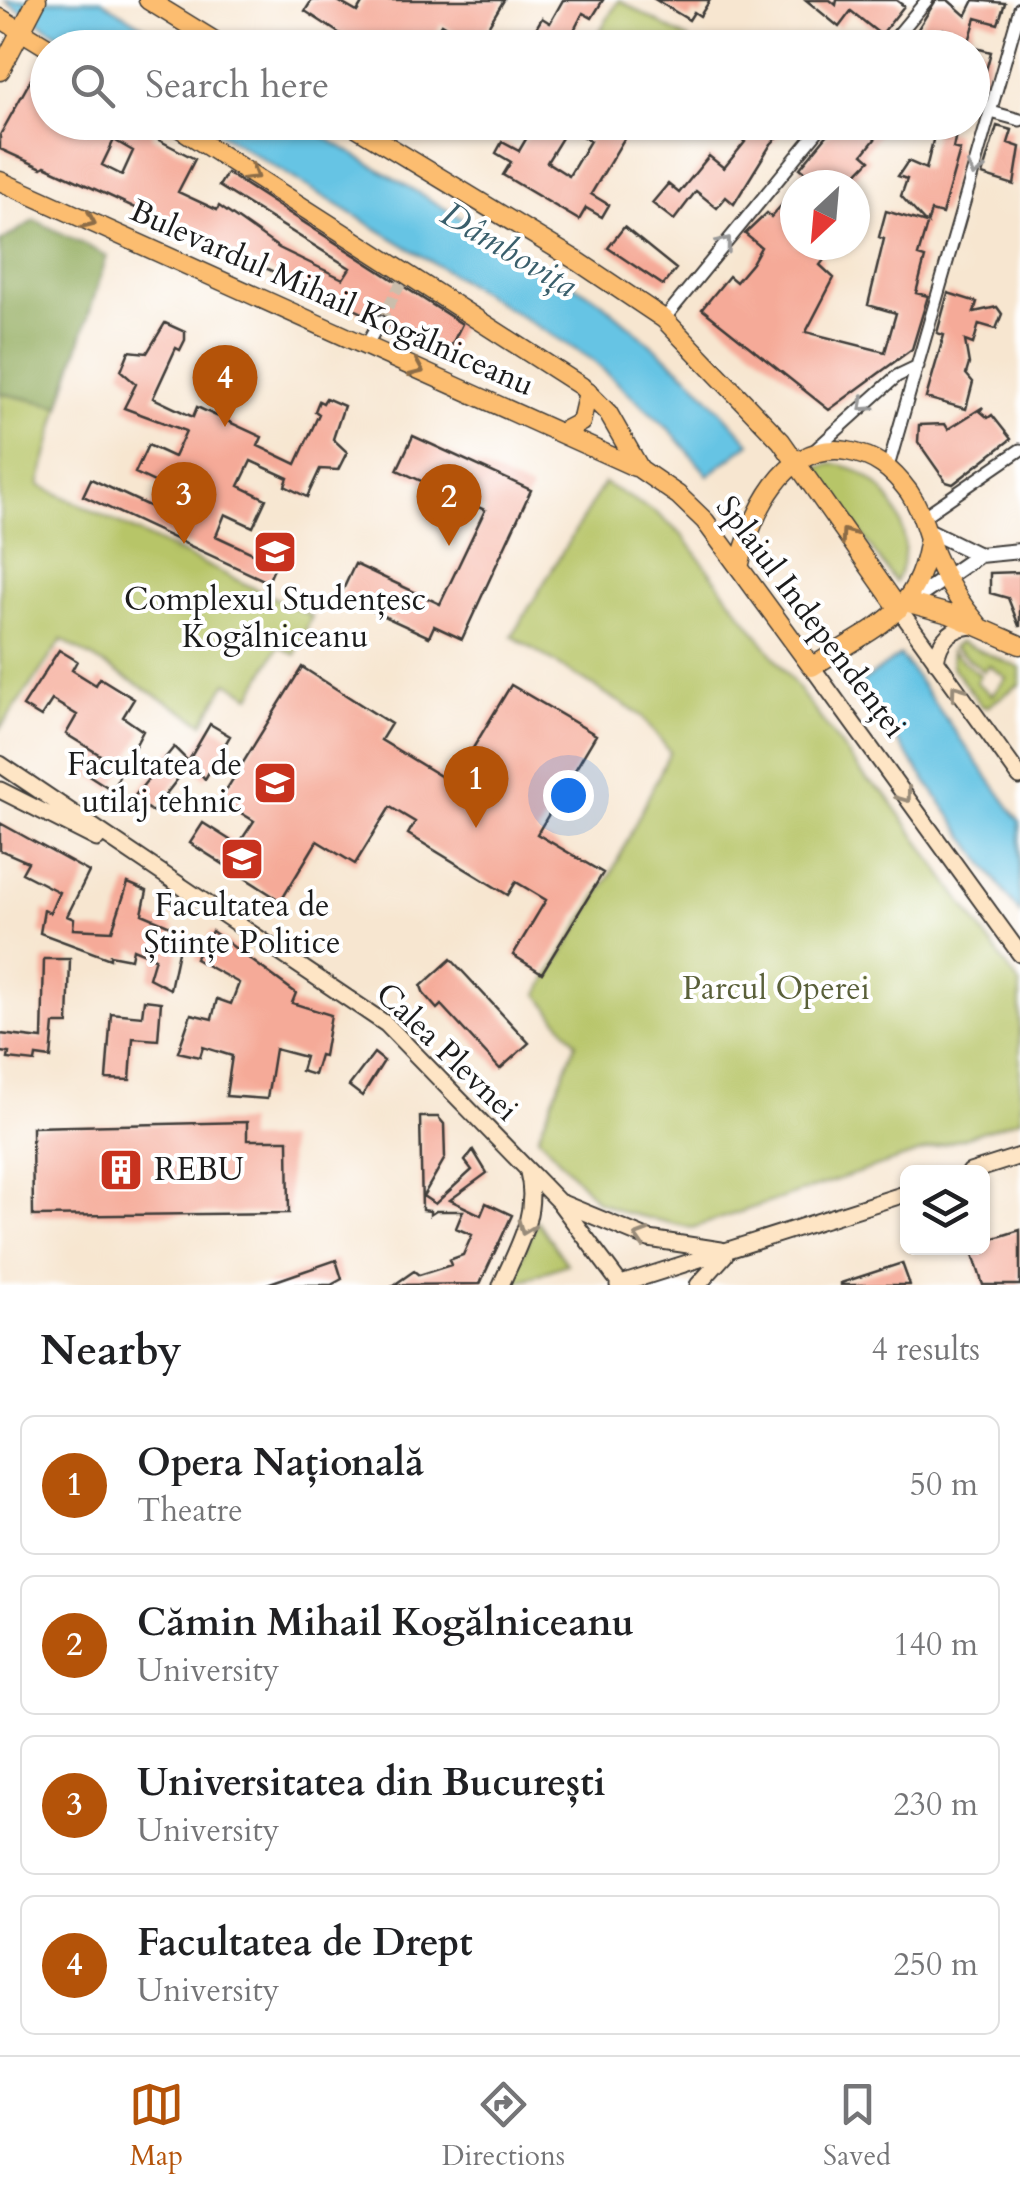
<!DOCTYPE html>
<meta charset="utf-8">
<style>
body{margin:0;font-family:Cardo,serif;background:#f2f2f2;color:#202124}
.controls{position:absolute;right:30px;bottom:30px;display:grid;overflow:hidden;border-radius:15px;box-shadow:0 2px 8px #0004}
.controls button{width:90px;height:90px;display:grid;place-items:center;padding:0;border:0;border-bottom:2px solid #e0e0e0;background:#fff;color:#202124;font:50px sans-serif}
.compass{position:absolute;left:780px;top:170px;width:90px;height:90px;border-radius:50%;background:#fff;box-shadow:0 2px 8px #0004;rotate:206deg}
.you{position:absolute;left:568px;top:795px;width:35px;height:35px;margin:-25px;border:8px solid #fff;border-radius:50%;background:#1a73e8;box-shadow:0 0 0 15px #1a73e833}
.badge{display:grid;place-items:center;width:65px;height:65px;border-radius:50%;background:#b45309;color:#fff;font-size:32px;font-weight:700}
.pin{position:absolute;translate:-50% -82px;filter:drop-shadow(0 2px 5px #0008)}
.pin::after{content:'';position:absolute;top:52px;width:35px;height:30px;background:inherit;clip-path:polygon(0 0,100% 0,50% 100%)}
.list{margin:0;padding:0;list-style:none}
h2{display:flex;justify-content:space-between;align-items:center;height:130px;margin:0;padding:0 40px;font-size:42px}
h2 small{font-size:32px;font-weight:400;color:#757577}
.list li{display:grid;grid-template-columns:65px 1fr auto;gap:30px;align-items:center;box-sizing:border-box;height:140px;margin:0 20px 20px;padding:0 20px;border:2px solid #e0e0e0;border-radius:15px}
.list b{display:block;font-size:38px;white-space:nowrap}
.list p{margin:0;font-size:32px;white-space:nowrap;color:#757577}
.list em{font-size:32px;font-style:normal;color:#757577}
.icon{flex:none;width:55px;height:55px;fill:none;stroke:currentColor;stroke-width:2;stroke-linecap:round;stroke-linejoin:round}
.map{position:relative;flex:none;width:1020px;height:1285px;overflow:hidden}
.search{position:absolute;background:#fff;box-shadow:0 2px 8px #0004;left:30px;right:30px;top:30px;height:110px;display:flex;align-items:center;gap:25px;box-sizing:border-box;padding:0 35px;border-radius:55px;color:#757577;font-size:38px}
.sheet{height:770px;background:#fff}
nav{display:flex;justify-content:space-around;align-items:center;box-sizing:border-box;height:140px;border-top:2px solid #e0e0e0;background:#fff;font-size:28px;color:#757577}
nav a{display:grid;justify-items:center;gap:5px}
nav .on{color:#b45309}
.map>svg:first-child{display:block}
.green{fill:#b7c567;stroke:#6a7042;stroke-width:2.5}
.forest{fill:#91aa5c;stroke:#56633c;stroke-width:2.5}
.water{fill:#66c4e4;stroke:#417080;stroke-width:2.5}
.building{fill:#f5aa98;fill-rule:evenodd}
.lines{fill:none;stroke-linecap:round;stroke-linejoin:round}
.minor-tunnel{stroke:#cbbeac;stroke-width:11;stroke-dasharray:11 5.5;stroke-linecap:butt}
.minor-casing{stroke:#3d3a37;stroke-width:15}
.tertiary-casing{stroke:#3d3a37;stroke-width:18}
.secondary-casing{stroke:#3d3a37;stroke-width:19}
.primary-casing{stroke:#3d3a37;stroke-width:21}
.minor{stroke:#fff;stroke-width:11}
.tertiary{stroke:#fff;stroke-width:14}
.secondary{stroke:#fee5c5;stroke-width:15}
.primary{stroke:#fcbd6f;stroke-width:18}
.oneway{stroke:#999}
.oneway2{stroke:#8c6c46}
.oneway3{stroke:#988b79}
.labels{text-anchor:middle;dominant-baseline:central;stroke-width:8;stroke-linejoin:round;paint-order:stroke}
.street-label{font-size:32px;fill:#1c1c1c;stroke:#fff}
.poi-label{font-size:32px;fill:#1c1c1c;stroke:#fff}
.park-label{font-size:32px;fill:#5a603a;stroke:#fff}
.water-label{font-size:35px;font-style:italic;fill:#3a5f6c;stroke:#fff}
</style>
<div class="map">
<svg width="1020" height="1285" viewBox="0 0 1020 1285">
<rect width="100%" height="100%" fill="#fff"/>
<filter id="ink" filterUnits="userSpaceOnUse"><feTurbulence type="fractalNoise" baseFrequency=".01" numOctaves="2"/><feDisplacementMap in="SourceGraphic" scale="20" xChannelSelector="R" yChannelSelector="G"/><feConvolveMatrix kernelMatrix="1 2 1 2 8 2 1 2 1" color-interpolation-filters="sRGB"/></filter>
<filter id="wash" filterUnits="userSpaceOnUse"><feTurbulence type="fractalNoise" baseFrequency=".0048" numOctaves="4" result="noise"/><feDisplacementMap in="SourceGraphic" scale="40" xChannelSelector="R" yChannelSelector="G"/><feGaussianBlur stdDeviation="2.25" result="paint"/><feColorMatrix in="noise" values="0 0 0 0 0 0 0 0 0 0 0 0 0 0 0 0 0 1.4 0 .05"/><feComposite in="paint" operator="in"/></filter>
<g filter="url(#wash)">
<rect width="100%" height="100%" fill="#f7e6d0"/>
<path class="green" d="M619 0 689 40 684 47H590Z
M0 393 60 406 39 485 312 616 295 655 279 646 251 696 227 682 203 723 62 640 0 729Z
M833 464C885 468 923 536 895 582L815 468Z
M604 483 658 514 683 536 867 780 885 793 1020 985V1119L692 1228 622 1212 597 1201 538 1136 576 1043 538 994 611 874 670 752 642 716 512 636Z
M960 642 1020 668V684L987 707 982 706 952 667 951 651 980 675 976 682 992 695 1006 678 989 665 984 671 953 647Z
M537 1221 567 1264 510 1285Z"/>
<path class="forest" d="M35 220 107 256 60 406 0 393V242Z"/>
<path class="water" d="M4 0H101L177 47H79Z
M203 123H301L599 300 692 379 750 443 708 475 670 430 591 359Z
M900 655 1020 822V914L858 685Z"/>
<g id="blocks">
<path class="building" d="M312 0H336L357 12 364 0H504L477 45 441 24 427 48H362L305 11Z
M563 0H603L592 18 583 13 571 36 577 40 573 48H546L532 35 542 18 550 23Z
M656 0H710L700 16 694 12 689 20Z
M806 0H830L836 5 837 0H896L904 6 881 35 851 11 839 27Z
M936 0H948L966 16 974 0 1005 3 998 24 976 18 967 48H952L955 36 943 29 906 48Z
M972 47 991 52 974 114 972 113Z
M39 65 48 70V122H143L154 129 151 136 195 159 178 192 217 210 219 206 279 248 343 279 350 268 219 186 227 173 462 324 448 352 388 325 384 312 371 317 45 166 42 168 0 149V135ZM114 140 133 151 122 175 102 165Z
M536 122H619L630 129 591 194 609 205 602 217 586 208 579 220 503 175 511 162 496 153 502 142 519 151ZM568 128 590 141 569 176 547 162Z
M751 122H792L771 144 734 204 726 197 717 208 696 191 674 220 652 203 668 184 679 193 709 156 724 168 745 142 734 133Z
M838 122H889L863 154 870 160 846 185H799L809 175 800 168Z
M997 126 1012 130 1008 143 1020 147 1014 185 982 175Z
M936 128 956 134 953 148 960 150 942 214 931 211 918 256 925 258 916 293 928 296 912 349 829 410 702 309 729 276 736 282 752 263 761 247 745 234 767 213 771 217 795 190V245H806L824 260 820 265 834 278 806 332 885 352 896 313 868 305 884 239 879 237 886 211 926 223 901 196 907 179 898 176 908 161 926 169Z
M624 227 676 269 663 285 608 248Z
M948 293 977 302 974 312 997 307 1002 314 996 329 979 324 973 344 965 341 969 364 966 374 973 382 966 409 926 398 944 335 937 333Z
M165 323 185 332V340L180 350 176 348 153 398 193 417 197 407 262 437 258 446 296 464 319 414 315 411 319 401 323 403 326 398 344 406 333 439 347 452 338 470 320 469 307 497 285 486 288 478 251 461 239 486 266 499 253 527 225 514 216 536 276 564 268 582 83 496 91 479 151 507 161 485 135 473 148 445 174 457 186 431 124 408 136 384 121 371 129 351 147 353Z
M983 407 980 411 988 418 992 415 1011 439 953 484 946 482 918 442 919 425 945 424 948 429Z
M413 436 531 490 462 639 434 626 429 637 340 596 355 564 440 604 485 510 397 470Z
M1020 572V626H1019L1008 598 990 593V573Z
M59 650 77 661 72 670 96 685 100 678 134 699 123 717 143 731 112 790 87 774 100 755 66 734 77 715 52 700 41 717 23 706Z
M302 667 391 724 381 740 452 783 511 685 596 735 537 834 603 873 542 973 513 955 546 900 516 882 508 895 408 834 415 822 390 807 355 864 317 841 281 901 190 843 203 823 238 845 254 821 220 800Z
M210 724 230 736 205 779 189 760Z
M174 747 190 763 152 812 133 798Z
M0 823 89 872 67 916 74 919 73 929 112 931 128 883 147 891 142 914 175 928 170 939 180 942 170 989 149 978 155 958 133 949 131 959 110 955V959L40 933 44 910 50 913 59 892 22 873 28 862 0 850Z
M212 931 296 993 292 1003 331 1015 324 1056 320 1055 314 1075 301 1071 305 1057 275 1049 267 1099 226 1096 232 1056 203 1047 200 1057 178 1052 191 1014 212 1019 217 999 231 1004 239 983 195 959Z
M44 959H70L68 1024H54L51 1058 36 1056 35 1062 8 1059 9 1053 0 1052V1034L42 1039Z
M451 959 529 1043 500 1069 441 1005 437 1009 424 994 421 986Z
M144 1000 161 1002 158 1040 133 1038 130 1080 106 1079 111 1013 142 1016Z
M374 1053 384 1061 362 1096 349 1086Z
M420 1117H438L444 1124 445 1158 423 1196 435 1204 472 1170 465 1161 473 1150 487 1173 450 1200 481 1215 486 1203 512 1215 480 1284 394 1285 414 1271 419 1275 451 1265 449 1260 463 1255 472 1235 456 1228 463 1211H436L430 1215V1211L422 1210Z
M247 1122V1140H288L289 1213 33 1216 32 1127Z
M1020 1230V1285H983L971 1248H982V1242Z
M336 1260 342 1279 331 1285H264Z
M902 1263 910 1285H841V1283Z"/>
</g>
</g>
<g filter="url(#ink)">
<use href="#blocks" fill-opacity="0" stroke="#3d3a37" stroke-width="2.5"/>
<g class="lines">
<path class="minor-tunnel" d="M380 321 405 276"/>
<defs>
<path id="minor" d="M887 48 927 0
M991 112 1020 120
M664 319 825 122
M366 346 380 321
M815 450 897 376 918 366
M888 467 1020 8
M924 516 1020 450"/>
<path id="tertiary" d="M928 530 979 555 1020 551
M909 603 979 555"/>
<path id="secondary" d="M899 609 1020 777
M936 662C939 639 952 626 976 626
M812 667 1020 954
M0 764 386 1024 559 1202 621 1285
M0 790 97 839
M970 1172 1020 1156
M562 1203 649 1239 721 1250
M501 1285C517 1248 539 1214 528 1172
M618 1285 908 1193
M698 1285 725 1255"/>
<path id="primary" d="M148 0 226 48
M0 18 49 48
M0 71 37 0
M170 122 581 386 608 413 640 469 678 495 705 521 812 667C873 627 919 617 929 537
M348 122 579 262 664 319 781 441 899 609
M0 181 635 467
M560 433 581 422 588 392
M739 567C752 515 783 441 847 451 876 456 892 469 909 492 923 512 926 533 935 555 946 582 961 605 980 627
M909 603 949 614 1020 645"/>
</defs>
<use href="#minor" class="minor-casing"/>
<use href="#tertiary" class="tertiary-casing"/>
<use href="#secondary" class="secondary-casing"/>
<use href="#primary" class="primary-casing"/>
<use href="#minor" class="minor"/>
<use href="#tertiary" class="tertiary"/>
<use href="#secondary" class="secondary"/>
<use href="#primary" class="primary"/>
</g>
<defs><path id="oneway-chevron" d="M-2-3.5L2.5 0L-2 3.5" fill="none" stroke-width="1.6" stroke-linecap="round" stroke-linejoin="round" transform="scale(2.5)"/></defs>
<g class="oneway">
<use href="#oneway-chevron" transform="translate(975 170) rotate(106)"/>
<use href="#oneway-chevron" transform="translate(725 243) rotate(-51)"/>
<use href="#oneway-chevron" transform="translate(865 405) rotate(138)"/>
</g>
<g class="oneway2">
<use href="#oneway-chevron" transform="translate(252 174) rotate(32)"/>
<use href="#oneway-chevron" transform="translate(89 221) rotate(24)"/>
<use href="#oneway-chevron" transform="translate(417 369) rotate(24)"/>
<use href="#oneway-chevron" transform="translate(847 535) rotate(-125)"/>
</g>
<g class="oneway3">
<use href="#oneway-chevron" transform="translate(957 691) rotate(-126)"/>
<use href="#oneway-chevron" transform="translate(905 796) rotate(54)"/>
<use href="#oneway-chevron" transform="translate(525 1228) rotate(111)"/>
<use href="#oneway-chevron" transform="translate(641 1237) rotate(-163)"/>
</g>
</g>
<defs>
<symbol id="university-square" viewBox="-11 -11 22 22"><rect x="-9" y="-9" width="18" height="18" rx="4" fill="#c8321e" stroke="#fff"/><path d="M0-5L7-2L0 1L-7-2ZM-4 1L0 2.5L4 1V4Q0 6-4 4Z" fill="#fff"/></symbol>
<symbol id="building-square" viewBox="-11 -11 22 22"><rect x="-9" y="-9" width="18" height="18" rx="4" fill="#c8321e" stroke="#fff"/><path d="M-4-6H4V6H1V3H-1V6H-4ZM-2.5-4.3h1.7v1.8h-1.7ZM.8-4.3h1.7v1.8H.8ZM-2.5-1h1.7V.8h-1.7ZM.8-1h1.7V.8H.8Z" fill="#fff"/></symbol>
</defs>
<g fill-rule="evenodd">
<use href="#university-square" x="250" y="527" width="50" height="50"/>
<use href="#university-square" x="250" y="758" width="50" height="50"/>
<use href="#university-square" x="217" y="834" width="50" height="50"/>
<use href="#building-square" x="96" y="1145" width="50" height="50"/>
</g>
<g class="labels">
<g class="street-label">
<text transform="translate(332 298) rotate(24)">Bulevardul Mihail Kogălniceanu</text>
<text transform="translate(811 617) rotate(53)">Splaiul Independenței</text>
<text transform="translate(447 1052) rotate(44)">Calea Plevnei</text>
</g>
<g class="poi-label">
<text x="275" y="600">Complexul Studențesc<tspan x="275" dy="37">Kogălniceanu</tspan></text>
<text x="242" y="765" text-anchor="end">Facultatea de<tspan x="242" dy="37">utilaj tehnic</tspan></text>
<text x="242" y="906">Facultatea de<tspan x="242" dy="37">Științe Politice</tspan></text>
<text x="154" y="1170" text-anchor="start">REBU</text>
</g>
<g class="park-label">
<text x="776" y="989">Parcul Operei</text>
</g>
<g class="water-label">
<text transform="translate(509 250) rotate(31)">Dâmbovița</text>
</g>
</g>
</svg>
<div class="controls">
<button><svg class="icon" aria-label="layers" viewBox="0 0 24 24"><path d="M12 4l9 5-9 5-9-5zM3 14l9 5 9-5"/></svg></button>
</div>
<svg class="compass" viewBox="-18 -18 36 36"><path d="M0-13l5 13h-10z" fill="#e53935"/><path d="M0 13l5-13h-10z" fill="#757577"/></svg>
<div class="you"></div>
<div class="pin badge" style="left:476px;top:828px">1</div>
<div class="pin badge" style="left:449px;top:546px">2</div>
<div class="pin badge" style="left:184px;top:544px">3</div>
<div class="pin badge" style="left:225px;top:427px">4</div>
<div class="search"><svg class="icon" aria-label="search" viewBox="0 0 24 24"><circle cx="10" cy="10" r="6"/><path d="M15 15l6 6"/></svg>Search here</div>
</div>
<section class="sheet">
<h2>Nearby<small>4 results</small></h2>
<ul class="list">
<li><span class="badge">1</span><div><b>Opera Națională</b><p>Theatre</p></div><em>50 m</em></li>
<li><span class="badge">2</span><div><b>Cămin Mihail Kogălniceanu</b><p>University</p></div><em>140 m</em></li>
<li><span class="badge">3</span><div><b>Universitatea din București</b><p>University</p></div><em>230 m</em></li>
<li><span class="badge">4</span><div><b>Facultatea de Drept</b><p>University</p></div><em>250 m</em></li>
</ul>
</section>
<nav>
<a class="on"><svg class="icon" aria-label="map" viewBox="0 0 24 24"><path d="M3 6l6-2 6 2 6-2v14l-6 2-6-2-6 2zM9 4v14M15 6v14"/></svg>Map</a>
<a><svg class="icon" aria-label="directions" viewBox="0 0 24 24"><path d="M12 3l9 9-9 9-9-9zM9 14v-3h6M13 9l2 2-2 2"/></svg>Directions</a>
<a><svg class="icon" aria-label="saved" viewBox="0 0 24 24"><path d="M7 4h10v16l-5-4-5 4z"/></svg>Saved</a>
</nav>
